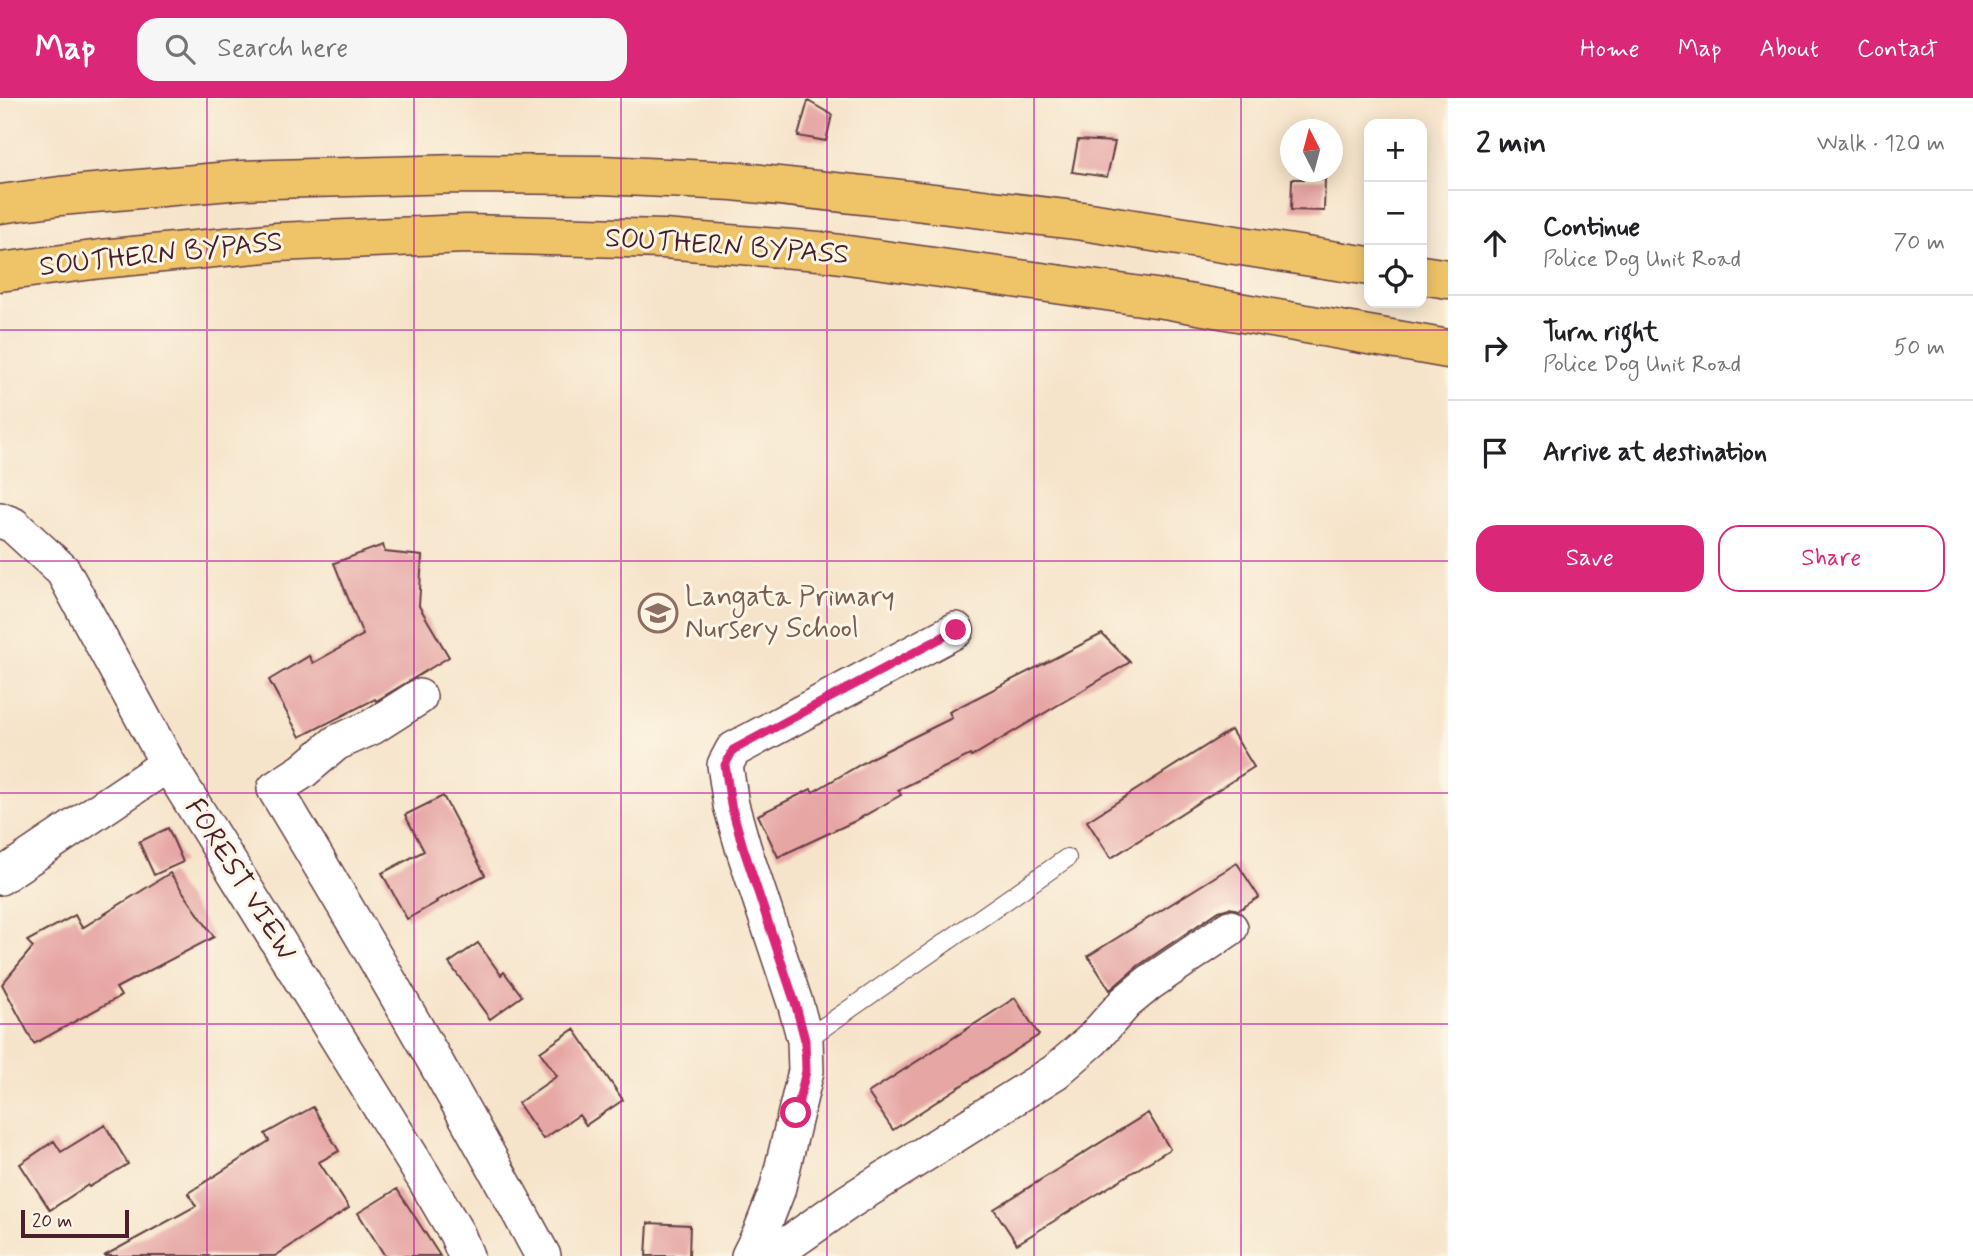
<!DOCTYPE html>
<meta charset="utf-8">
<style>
body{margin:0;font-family:Mynerve,sans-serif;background:#f6f6f6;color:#202124}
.controls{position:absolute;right:21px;top:21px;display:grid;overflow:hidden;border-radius:14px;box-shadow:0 4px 18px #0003}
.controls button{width:63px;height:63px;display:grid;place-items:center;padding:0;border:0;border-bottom:2px solid #e0e0e0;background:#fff;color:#202124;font:35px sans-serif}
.compass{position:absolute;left:1280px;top:21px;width:63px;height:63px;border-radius:50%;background:#fff;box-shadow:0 4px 18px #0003;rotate:354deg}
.scale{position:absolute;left:21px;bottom:18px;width:108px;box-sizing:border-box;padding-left:7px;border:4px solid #4a1f2b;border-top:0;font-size:19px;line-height:24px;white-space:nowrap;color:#4a1f2b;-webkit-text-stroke:5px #fcf5e5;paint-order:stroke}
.stop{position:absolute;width:21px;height:21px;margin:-16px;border:5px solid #db2777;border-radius:50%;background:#fff}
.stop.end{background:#db2777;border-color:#fff;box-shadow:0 2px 7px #0008}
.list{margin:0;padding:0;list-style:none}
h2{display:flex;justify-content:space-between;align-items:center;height:91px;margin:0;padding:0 28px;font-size:30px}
h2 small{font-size:23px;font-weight:400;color:#757577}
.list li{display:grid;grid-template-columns:46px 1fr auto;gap:21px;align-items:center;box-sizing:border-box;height:105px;padding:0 28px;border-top:2px solid #e0e0e0}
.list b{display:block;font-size:26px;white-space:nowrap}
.list p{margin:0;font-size:23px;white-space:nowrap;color:#757577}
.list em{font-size:23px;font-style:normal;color:#757577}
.actions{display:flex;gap:14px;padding:21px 28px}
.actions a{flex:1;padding:16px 0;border:2px solid #db2777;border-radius:21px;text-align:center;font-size:24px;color:#db2777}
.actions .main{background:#db2777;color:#fff}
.icon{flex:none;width:38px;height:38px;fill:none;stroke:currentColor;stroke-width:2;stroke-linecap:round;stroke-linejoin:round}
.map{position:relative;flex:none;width:1448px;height:1158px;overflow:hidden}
header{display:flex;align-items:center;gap:42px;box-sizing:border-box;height:98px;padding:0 35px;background:#db2777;color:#fff}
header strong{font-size:33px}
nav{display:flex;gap:38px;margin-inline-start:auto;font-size:24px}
.search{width:490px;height:63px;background:#f6f6f6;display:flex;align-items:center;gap:18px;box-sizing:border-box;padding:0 24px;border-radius:21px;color:#757577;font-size:26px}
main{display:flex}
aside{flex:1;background:#fff}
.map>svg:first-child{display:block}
.building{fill:#e6a6a4}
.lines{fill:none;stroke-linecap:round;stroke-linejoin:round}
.lane-casing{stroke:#643d43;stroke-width:20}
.street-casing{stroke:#643d43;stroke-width:38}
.highway-casing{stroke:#643d43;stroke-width:41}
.lane{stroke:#fff;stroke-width:18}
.street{stroke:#fff;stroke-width:35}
.highway{stroke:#efc469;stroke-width:38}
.route{stroke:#db2777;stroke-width:9}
.grid{fill:none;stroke:#b5179e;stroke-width:2;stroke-opacity:0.55}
.labels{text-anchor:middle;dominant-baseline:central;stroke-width:6;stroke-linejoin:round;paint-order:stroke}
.street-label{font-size:28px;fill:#4a1f2b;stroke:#fcf5e5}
.education-label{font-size:28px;fill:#785e54;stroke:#fcf5e5;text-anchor:start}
</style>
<header>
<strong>Map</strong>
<div class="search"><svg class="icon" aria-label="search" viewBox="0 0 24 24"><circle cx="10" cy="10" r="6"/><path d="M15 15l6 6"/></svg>Search here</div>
<nav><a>Home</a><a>Map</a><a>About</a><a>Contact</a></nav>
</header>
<main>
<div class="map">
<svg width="1448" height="1158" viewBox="0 0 1448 1158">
<rect width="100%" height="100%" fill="#fcf5e5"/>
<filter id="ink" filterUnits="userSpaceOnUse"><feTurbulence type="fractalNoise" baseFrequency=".0143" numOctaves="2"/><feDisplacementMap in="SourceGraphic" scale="14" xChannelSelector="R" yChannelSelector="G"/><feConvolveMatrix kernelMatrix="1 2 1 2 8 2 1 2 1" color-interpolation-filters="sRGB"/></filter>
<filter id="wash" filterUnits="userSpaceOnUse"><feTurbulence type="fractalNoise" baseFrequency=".00686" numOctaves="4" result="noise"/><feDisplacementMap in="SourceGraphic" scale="28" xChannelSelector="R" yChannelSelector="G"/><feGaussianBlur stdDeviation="1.57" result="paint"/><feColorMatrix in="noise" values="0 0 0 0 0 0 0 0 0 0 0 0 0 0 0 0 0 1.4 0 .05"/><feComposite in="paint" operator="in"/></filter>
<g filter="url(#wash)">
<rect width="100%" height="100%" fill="#f6e4ca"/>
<g id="blocks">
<path class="building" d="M808 3 832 17 826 43 798 38Z
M1078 42 1115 44 1107 79 1072 74Z
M1292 81H1325L1324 113 1291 112Z
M383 447 385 454 422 458 419 508 449 559 376 603 375 601 300 639 269 582 309 558 313 565 363 537 334 465Z
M1102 536 1130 564 971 659 970 657 898 692 901 697 853 724 778 759 758 717 811 691 813 694 875 658 952 620 949 614Z
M1231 632 1254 669 1111 760 1087 723Z
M443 698 485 777 436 803 437 804 407 821 382 775 424 753 405 717Z
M168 730 183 764 154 777 139 744Z
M1237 765 1259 799 1239 812 1229 810 1219 813 1138 868 1110 892 1088 858Z
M170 775 214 839 116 890 121 898 34 946 2 886 33 849 27 843 75 817 82 830Z
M478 845 501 877 504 874 522 898 490 921 449 865Z
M1015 900 1039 937 893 1032 868 995Z
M574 931 623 1002 586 1027 579 1017 543 1041 518 1005 557 978 540 954Z
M313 1009 339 1053 319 1064 349 1110 275 1158H104L196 1108 188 1095 269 1043 265 1036Z
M1148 1015 1170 1051 1017 1146 994 1111Z
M105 1027 128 1066 89 1089 88 1087 50 1112 20 1066 54 1043 61 1054Z
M397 1091 440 1158H385L358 1115Z
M648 1125 690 1127 689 1158H646Z"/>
</g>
</g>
<g filter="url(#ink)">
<use href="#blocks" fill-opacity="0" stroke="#643d43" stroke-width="2"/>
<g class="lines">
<defs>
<path id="lane" d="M805 942 1067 760"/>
<path id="street" d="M0 422 13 427 63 473 168 666 423 1078 457 1136 466 1158
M419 599 372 629 336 645 303 673 275 691C368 845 458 1000 543 1158
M0 779 168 666
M749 1158 761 1134 777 1093 806 973 805 942 796 908 743 749 731 707 725 667 733 652 956 532
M771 1158 848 1104 1055 974 1092 942 1126 904 1149 885 1230 830"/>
<path id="highway" d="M0 106 60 98 241 82 460 76 601 77 733 83 891 100 1083 123 1369 168
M0 174 101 161 277 144 466 136 663 141 819 153 1170 202 1448 251
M1422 177 1448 181"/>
</defs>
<use href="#lane" class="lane-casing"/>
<use href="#street" class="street-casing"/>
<use href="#highway" class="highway-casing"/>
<use href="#lane" class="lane"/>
<use href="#street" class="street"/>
<use href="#highway" class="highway"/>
</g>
</g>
<g class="lines" filter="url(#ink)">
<path class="route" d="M796 1015 806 973 805 942 796 908 743 749 731 707 725 667 733 652 956 532"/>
</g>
<path class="grid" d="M207 0V1158M414 0V1158M621 0V1158M827 0V1158M1034 0V1158M1241 0V1158M0 232H1448M0 463H1448M0 695H1448M0 926H1448"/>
<defs>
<symbol id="school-ring" viewBox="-11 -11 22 22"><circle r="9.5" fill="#fcf5e5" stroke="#8d6e63" stroke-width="1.5"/><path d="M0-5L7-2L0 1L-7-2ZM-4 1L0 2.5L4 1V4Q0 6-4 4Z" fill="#8d6e63"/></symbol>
</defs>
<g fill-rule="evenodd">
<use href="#school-ring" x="636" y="493" width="44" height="44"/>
</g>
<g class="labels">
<g class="street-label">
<text transform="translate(727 149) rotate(4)">SOUTHERN BYPASS</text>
<text transform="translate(161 157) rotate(-6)">SOUTHERN BYPASS</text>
<text transform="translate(240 782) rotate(58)">FOREST VIEW</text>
</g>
<g class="education-label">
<text x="685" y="499">Langata Primary<tspan x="685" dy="32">Nursery School</tspan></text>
</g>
</g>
</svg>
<div class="controls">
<button>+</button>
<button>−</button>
<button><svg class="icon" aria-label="locate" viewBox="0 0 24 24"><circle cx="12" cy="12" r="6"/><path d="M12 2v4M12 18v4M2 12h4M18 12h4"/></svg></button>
</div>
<svg class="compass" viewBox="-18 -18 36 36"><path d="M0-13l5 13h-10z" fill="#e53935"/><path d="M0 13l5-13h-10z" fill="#757577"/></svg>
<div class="scale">20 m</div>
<div class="stop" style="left:796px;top:1015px"></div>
<div class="stop end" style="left:956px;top:532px"></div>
</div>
<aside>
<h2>2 min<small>Walk · 120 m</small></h2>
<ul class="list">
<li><svg class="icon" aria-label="ahead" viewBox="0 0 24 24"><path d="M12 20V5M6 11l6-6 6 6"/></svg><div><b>Continue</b><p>Police Dog Unit Road</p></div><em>70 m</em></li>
<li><svg class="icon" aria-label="right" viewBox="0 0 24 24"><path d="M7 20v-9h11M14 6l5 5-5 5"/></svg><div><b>Turn right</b><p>Police Dog Unit Road</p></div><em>50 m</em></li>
<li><svg class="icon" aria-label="arrive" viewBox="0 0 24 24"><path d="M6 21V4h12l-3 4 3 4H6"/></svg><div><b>Arrive at destination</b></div></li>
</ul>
<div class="actions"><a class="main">Save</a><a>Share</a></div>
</aside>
</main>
